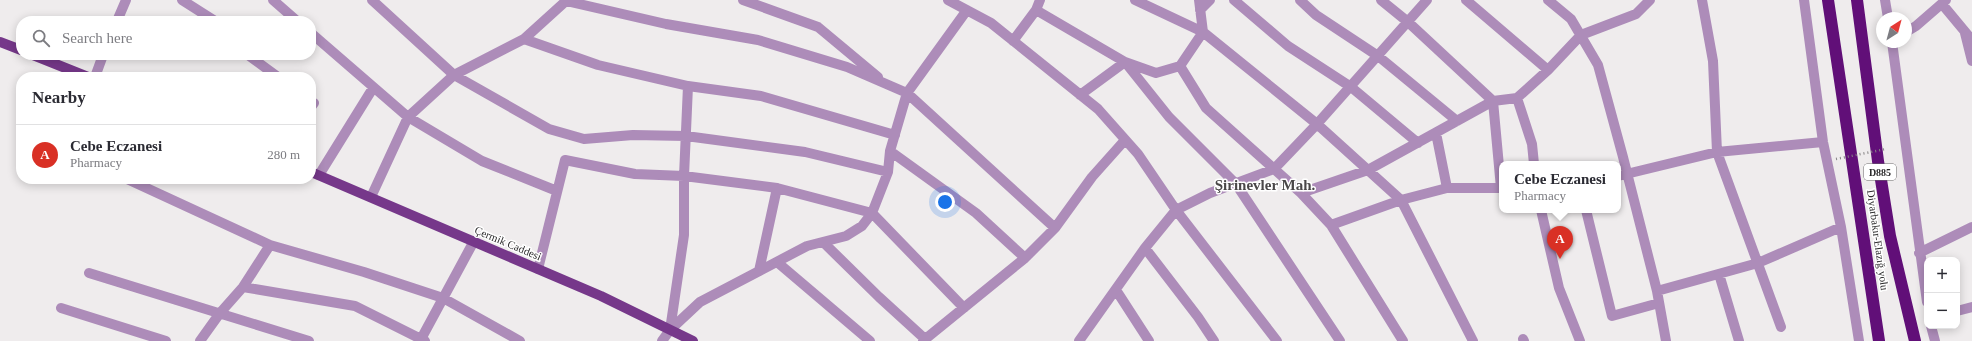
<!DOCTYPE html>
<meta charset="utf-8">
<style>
body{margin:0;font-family:Georgia,serif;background:#f7f7f7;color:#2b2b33}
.controls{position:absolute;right:12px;bottom:12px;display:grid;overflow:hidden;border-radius:8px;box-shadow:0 2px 10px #0003}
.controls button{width:36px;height:36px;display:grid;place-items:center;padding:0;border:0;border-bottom:1px solid #e1e1e2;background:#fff;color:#2b2b33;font:20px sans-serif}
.compass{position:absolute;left:1876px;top:12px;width:36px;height:36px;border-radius:50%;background:#fff;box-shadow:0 2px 10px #0003;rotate:36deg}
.you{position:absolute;left:945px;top:202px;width:14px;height:14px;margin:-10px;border:3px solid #fff;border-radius:50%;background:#1a73e8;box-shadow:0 0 0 6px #1a73e833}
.badge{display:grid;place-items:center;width:26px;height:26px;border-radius:50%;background:#d93025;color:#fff;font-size:13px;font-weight:700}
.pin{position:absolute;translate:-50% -33px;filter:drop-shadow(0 1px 2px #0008)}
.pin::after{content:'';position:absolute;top:21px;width:14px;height:12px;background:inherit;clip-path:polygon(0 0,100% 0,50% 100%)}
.popup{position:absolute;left:1499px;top:161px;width:122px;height:52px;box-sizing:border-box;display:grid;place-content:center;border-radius:8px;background:#fff;filter:drop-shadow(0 1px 3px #0005);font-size:13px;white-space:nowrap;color:#7c7c81}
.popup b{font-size:15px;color:#2b2b33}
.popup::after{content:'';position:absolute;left:50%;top:100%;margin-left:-8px;border:8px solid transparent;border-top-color:#fff}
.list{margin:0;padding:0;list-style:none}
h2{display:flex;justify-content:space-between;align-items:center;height:52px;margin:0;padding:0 16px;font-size:17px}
h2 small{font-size:13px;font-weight:400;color:#7c7c81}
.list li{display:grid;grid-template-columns:26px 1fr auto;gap:12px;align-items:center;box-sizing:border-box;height:60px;padding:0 16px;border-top:1px solid #e1e1e2}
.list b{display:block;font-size:15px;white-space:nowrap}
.list p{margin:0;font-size:13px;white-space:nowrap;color:#7c7c81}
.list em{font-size:13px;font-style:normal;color:#7c7c81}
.icon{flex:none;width:22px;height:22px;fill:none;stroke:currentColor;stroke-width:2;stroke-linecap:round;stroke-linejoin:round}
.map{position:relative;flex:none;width:1972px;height:341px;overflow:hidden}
.search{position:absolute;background:#fff;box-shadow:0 2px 10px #0003;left:16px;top:16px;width:300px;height:44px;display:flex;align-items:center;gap:10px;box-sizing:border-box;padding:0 14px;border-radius:16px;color:#7c7c81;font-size:15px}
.panel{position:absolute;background:#fff;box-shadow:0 2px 10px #0003;left:16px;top:72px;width:300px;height:112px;border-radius:16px}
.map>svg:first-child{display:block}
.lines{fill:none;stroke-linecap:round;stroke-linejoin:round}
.minor{stroke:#ad8cb9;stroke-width:10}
.major{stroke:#76388a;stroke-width:10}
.highway{stroke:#610f78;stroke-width:12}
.path-bridge{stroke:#868485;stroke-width:2.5;stroke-dasharray:1 3;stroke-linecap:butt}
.labels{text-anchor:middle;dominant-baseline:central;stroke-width:3;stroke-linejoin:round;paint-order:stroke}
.shield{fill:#fff;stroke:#6b6a6b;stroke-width:1}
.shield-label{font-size:10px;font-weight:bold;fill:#2b2a2b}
.street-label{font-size:11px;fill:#2b2a2b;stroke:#fff}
.district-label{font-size:15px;font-weight:bold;fill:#4a4748;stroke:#fff}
</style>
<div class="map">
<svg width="1972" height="341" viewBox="0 0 1972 341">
<rect width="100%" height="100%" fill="#efeced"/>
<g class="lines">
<path class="minor" d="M182 0 215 21
M273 0 297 21
M372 0 454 75 549 129 584 139 633 135 686 136 805 152 888 172
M743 0 818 27 878 77
M948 0 991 23 1098 109 1138 154 1176 210 1277 341
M1135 0 1203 32 1317 124 1401 200 1331 225 1301 193
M1234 0 1288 46 1351 87 1418 143
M1300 0 1316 15 1378 56 1457 121
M1381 0 1408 22 1493 101 1501 188
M1466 0 1548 70
M1548 0 1571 19 1598 65 1623 157 1657 291 1666 341
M1702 0 1713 61 1717 152 1781 327
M1804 0 1823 142 1841 227 1859 341
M1885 0 1888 18
M566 1 666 24 758 40 847 67 907 93 1055 228 1092 177 1125 140
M1942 4 1972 40
M1036 10 1040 0
M1200 10 1210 0
M117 21 126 0
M1906 32 1916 26 1946 0
M311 33 408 117 482 161 557 191
M1965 33 1972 61
M524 39 598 65 688 86 761 96 895 135
M1013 41 1036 10 1125 62 1169 117 1236 184 1340 341
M1892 42 1927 302
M248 55 278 77
M1180 66 1206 108 1301 193 1368 170 1493 101 1517 98 1548 70 1581 35 1636 14 1650 0
M95 77 103 55
M1080 95 1125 62 1156 73 1180 66 1203 32 1199 0
M1517 98 1532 144 1534 164
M311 102 314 103 311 107
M1436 133 1447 188
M890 151 976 213 1025 258 1055 228
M319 175 373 88
M1618 176 1717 152 1823 142
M127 179 270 245 364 272 443 298 520 341
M371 197 408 117 454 75 524 39 567 0
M1541 210 1559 288 1580 341
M1586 210 1612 316 1659 303
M1331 225 1403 341
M823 242 879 297 925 339
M1145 248 1198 317 1214 341
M1919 253 1972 227
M777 262 870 341
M538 269 565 160 635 174 684 176 688 86
M759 271 777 188
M89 273 309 341
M1719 274 1739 341
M243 287 355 306 425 341
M1116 290 1149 341
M1657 291 1758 263 1841 227
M61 308 166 341
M1957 311 1972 307
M1931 326 1935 341
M670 330 684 235V176L777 188 872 213 964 308
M1523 339 1524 341
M200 341 220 313 243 287 270 245
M420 341 474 241
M662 341 670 330 700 302 807 246 846 236 862 226 872 213 888 172 890 151 907 93 967 10
M923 341 1025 258
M1079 341 1145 248 1176 210 1210 193 1274 169 1317 124 1427 0
M1473 341 1401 200 1447 188H1502"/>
<path class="major" d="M0 42 21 50
M33 55 88 77
M311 172 601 296 693 341"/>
<path class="highway" d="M1828 0 1879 341
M1857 0 1878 161 1890 236 1915 341"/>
<path class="path-bridge" d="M1836 159 1886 149"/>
</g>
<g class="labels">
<rect class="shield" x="1864" y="164" width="32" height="16" rx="3"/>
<g class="shield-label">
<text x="1880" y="172">D885</text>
</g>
<g class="street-label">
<text transform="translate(1878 240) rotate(82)">Diyarbakır-Elazığ yolu</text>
<text transform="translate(508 243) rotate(23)">Çermik Caddesi</text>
</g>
<g class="district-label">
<text x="1265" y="185">Şirinevler Mah.</text>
</g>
</g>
</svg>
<div class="controls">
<button>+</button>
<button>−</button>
</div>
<svg class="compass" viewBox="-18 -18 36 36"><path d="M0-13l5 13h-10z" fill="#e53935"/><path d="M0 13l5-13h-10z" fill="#7c7c81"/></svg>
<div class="you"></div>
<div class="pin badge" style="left:1560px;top:259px">A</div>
<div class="popup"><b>Cebe Eczanesi</b>Pharmacy</div>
<div class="search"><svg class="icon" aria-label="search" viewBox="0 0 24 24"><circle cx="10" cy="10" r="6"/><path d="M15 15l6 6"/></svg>Search here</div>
<section class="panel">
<h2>Nearby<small></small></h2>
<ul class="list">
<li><span class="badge">A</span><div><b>Cebe Eczanesi</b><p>Pharmacy</p></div><em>280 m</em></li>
</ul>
</section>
</div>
